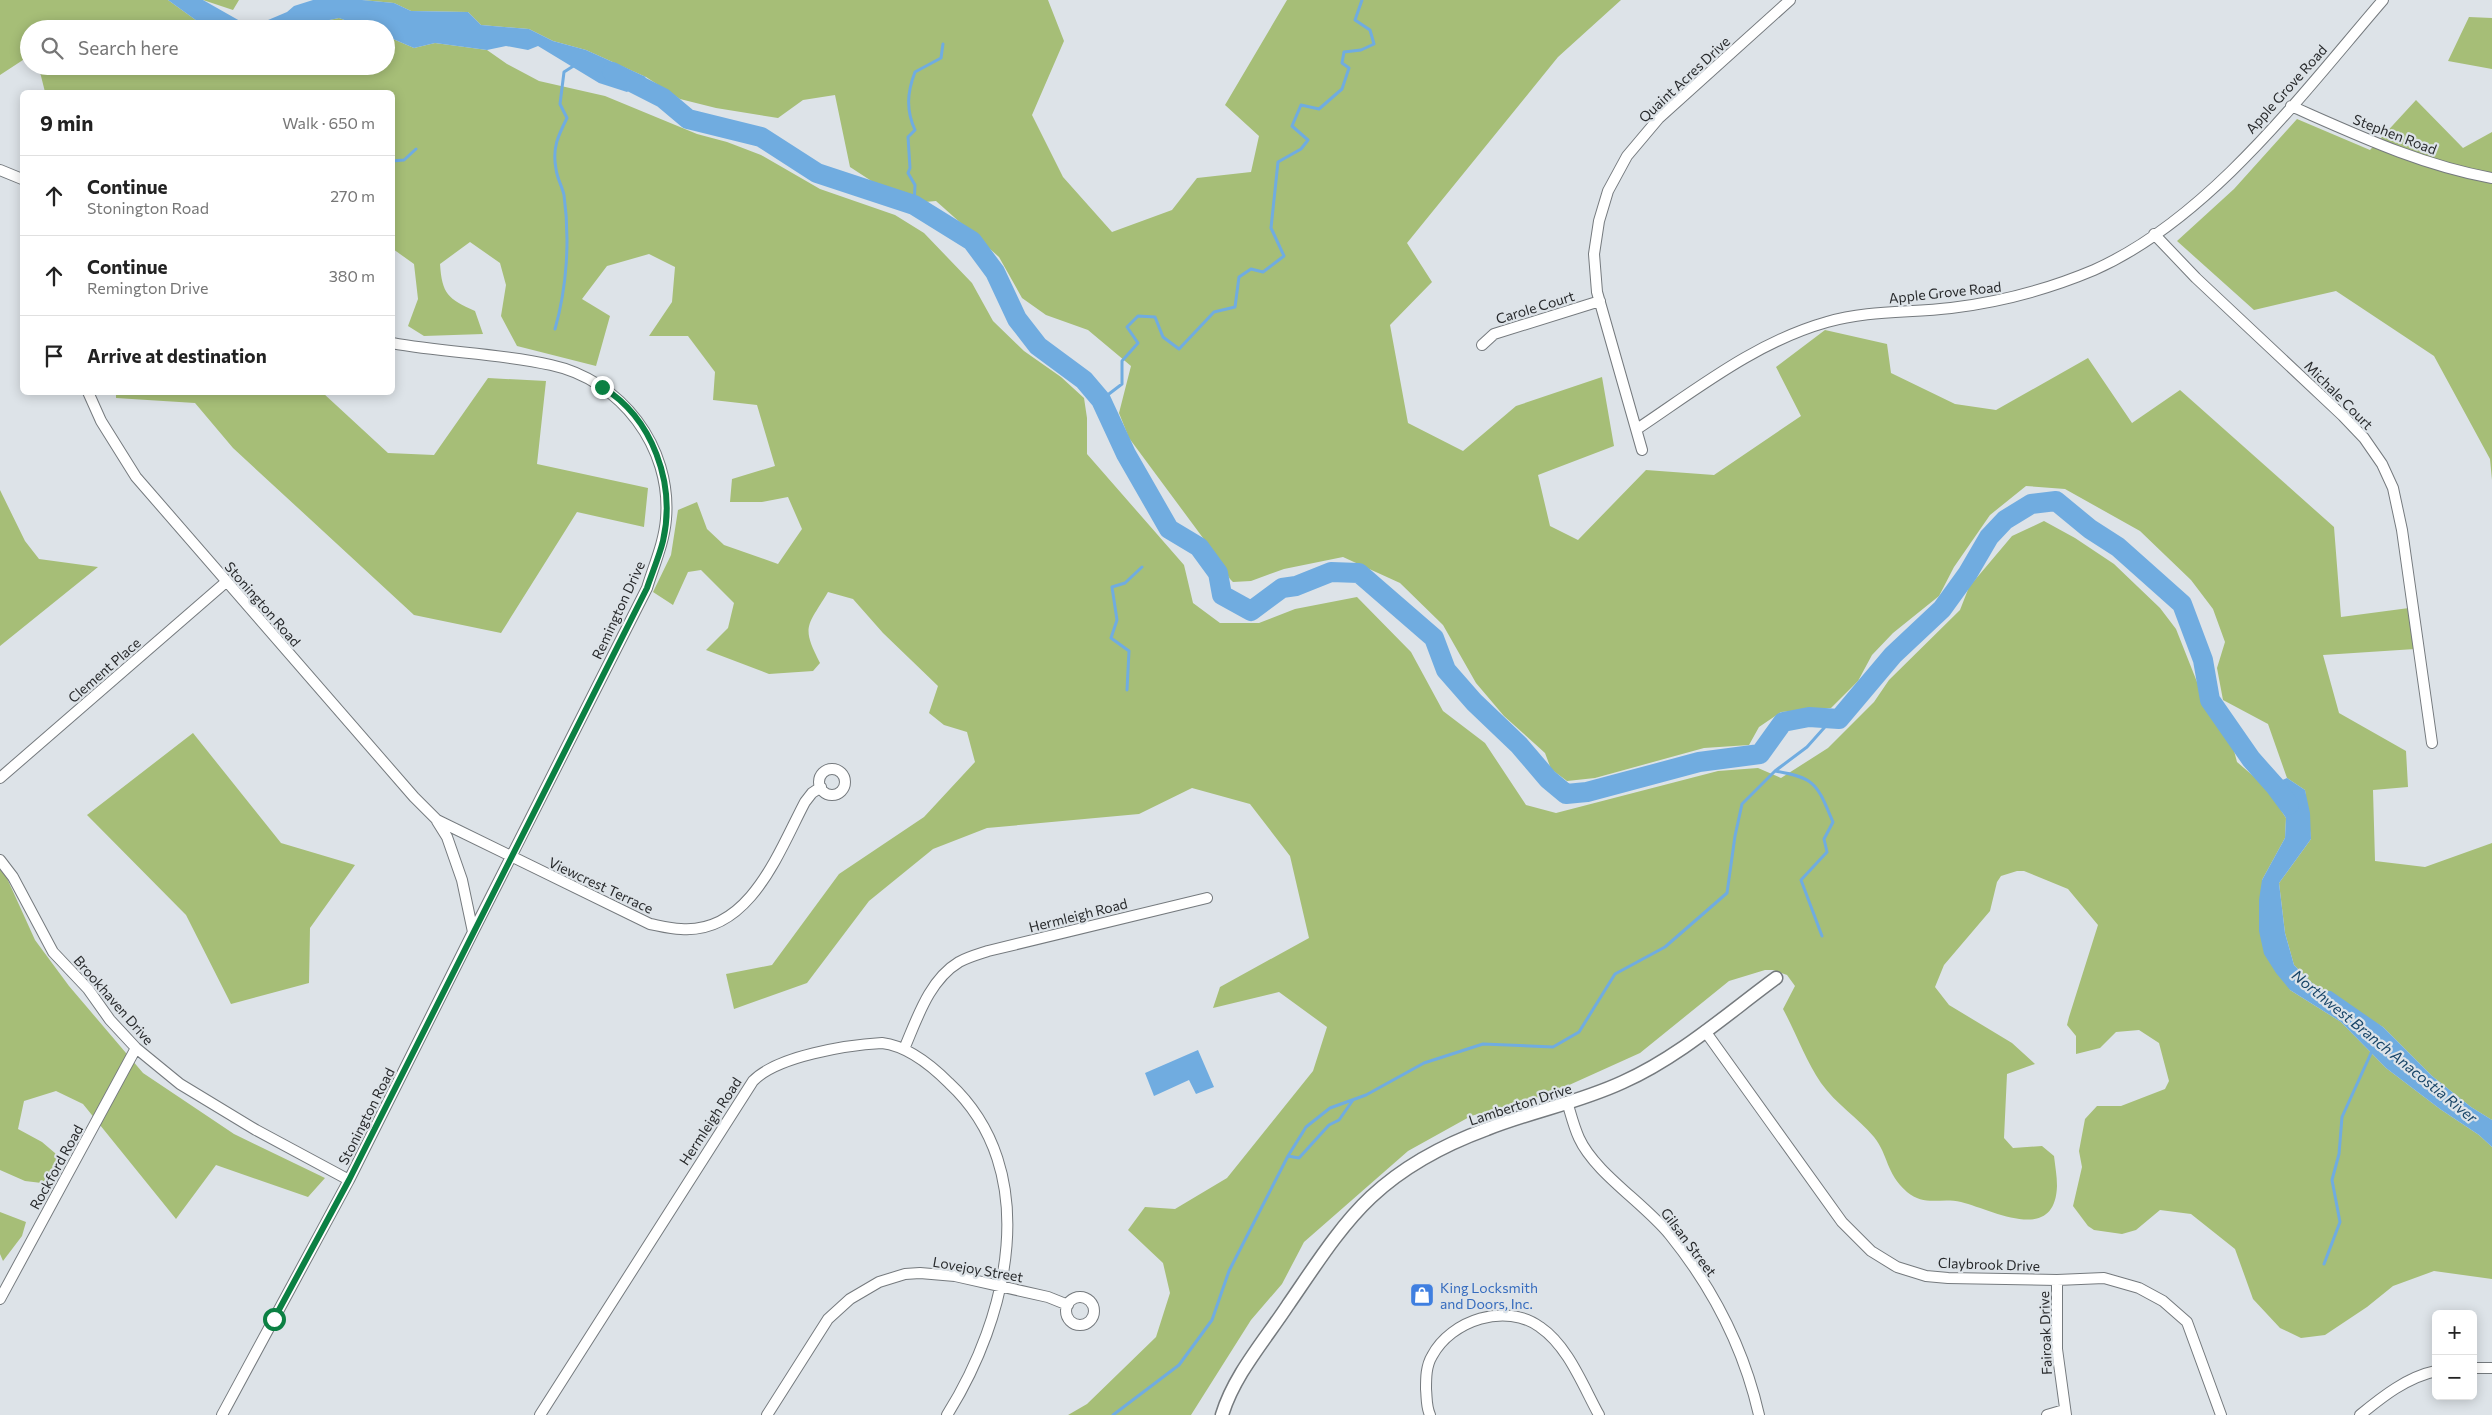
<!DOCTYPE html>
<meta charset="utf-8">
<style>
body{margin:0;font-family:Commissioner,sans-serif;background:#f2f2f2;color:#222}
.controls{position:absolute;right:15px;bottom:15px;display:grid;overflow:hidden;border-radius:8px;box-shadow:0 2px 12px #0003}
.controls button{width:45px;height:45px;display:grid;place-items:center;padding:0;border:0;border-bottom:1px solid #e0e0e0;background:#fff;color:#222;font:25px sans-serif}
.stop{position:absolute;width:15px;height:15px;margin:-11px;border:4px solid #0b8043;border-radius:50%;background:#fff}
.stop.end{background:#0b8043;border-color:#fff;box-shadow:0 1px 5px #0008}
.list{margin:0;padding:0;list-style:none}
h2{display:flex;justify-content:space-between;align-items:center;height:65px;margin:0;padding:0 20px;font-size:21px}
h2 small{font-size:16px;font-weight:400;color:#767676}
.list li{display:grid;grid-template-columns:32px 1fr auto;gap:15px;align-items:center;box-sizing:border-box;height:80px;padding:0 20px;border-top:1px solid #e0e0e0}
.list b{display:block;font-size:19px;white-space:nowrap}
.list p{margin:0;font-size:16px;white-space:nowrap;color:#767676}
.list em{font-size:16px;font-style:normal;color:#767676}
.icon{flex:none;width:28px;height:28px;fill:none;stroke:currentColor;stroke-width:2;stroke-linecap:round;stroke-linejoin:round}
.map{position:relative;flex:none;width:2492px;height:1415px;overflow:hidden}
.search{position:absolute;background:#fff;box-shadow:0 2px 12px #0003;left:20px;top:20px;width:375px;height:55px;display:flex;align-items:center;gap:12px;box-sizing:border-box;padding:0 18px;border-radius:28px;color:#767676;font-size:19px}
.panel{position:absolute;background:#fff;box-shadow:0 2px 12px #0003;left:20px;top:90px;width:375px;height:305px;border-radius:8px}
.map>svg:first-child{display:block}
.forest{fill:#a6be77}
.water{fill:#70ace0}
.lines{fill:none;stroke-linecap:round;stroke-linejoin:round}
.stream{stroke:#70ace0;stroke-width:3}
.river{stroke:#70ace0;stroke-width:20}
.minor-casing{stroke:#757a7e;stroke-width:12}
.tertiary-casing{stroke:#757a7e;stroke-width:15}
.minor{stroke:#fff;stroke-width:10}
.tertiary{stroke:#fff;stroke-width:12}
.route{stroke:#0b8043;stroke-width:6}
.labels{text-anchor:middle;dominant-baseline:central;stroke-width:4.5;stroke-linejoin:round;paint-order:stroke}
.street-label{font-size:14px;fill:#282a2c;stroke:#dde3e8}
.shop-label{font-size:14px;fill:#366cbe;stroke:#dde3e8;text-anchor:start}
.water-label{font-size:15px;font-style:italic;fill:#174467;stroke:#dde3e8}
</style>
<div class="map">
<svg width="2492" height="1415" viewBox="0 0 2492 1415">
<rect width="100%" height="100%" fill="#dde3e8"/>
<path class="forest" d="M0 0H168L204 26 212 29H29V60L26 58 0 75Z
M203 0H239L233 10Z
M362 0H1048L1064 41 1032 115 1063 177 1112 232 1172 210 1197 178 1251 172 1259 136 1225 105 1287 0H1621L1558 57 1407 243 1432 282 1390 325 1408 423 1463 451 1516 406 1602 377 1614 446 1538 475 1550 526 1578 540 1646 470 1714 475 1801 416 1776 367 1825 330 1887 344 1891 373 1955 404 1996 410 2088 358 2132 423 2180 390 2334 527 2341 617 2409 608 2415 649 2323 655 2339 713 2406 751 2408 787 2373 790 2375 861 2425 867 2492 843V1120L2471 1107 2432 1076 2383 1027 2320 991 2294 965 2285 933 2279 883 2311 839 2305 790 2287 778 2268 724 2223 700 2217 668 2225 642 2213 609 2191 580 2140 531 2065 489 2026 486 1990 515 1954 567 1939 596 1893 633 1872 655 1858 681 1831 708 1781 712 1759 727 1749 745 1704 748 1595 778 1567 781 1551 769 1545 753 1504 716 1476 683 1443 625 1400 583 1343 557 1284 569 1251 581 1233 582 1230 579 1206 542 1129 438 1119 413 1131 366 1088 330 1046 315 1022 298 999 257 936 201 913 203 873 182 850 167 835 95 803 100 778 118 716 108 680 99 646 77 586 50 553 41 529 29 481 25 468 12 411 11 394 3Z
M2469 17 2492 18V69L2448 61Z
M339 18 369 29H286Z
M386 36 414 48 435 43 487 50 507 64 539 81 605 96 697 134 727 142 761 155 820 189 895 215 924 233 972 283 993 321 1024 351 1061 377 1084 398 1087 418V454L1184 565 1193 603 1220 623H1259L1295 609 1357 597 1411 652 1443 711 1485 743 1526 805 1556 813 1718 771 1758 768 1781 778 1828 748 1874 702 1889 680 1960 610 1969 587 2012 536 2044 521 2075 538 2114 564 2160 608 2176 629 2199 687 2232 743 2237 762 2266 787 2286 818 2285 838 2262 880 2290 990 2341 1022 2386 1068 2440 1109 2479 1135 2492 1147V1279L2434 1271 2393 1286 2367 1307 2325 1335 2301 1338 2280 1328 2253 1299 2235 1249 2191 1214 2160 1210 2136 1230 2122 1234 2094 1230 2088 1226 2073 1206 2082 1167 2079 1151 2085 1119 2097 1106H2121L2165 1089 2169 1081 2159 1043 2139 1030 2116 1032 2100 1048 2076 1054V1036L2067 1025 2069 1017 2098 925 2068 889 2024 871H2017L2001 876 1997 882 1990 911 1944 965 1935 987 1949 1005 2012 1043 2035 1064 2007 1074 2004 1138 2013 1148 2042 1146 2054 1156C2055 1165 2057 1176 2057 1186 2055 1245 1993 1210 1961 1202 1941 1197 1925 1207 1907 1192 1885 1172 1889 1156 1874 1137 1858 1118 1836 1104 1821 1083 1806 1061 1796 1033 1783 1009L1795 986 1787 975 1773 970H1765L1729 981 1640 1053 1547 1095 1471 1116 1408 1151 1304 1242 1282 1284 1251 1320 1191 1415H1068L1087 1404 1156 1337 1170 1293 1163 1263 1128 1230 1145 1207 1175 1209 1227 1178 1313 1071 1327 1027 1279 992 1213 1008 1220 987 1309 938 1290 856 1250 804 1192 788 1139 814 987 828 933 849 869 901 807 983 734 1009 726 974 772 965 839 874 924 817 975 762 967 732 944 725 929 713 938 686 883 633 853 599 828 592C807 627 801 626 820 663L813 671 769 674 706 650 728 628 734 603 701 570 688 572 673 605 653 592 671 555 678 510 697 502 707 529 724 545 778 564 802 529 788 497 762 502H730L732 479 775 466 757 405 713 400 715 372 688 336H649L672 302 675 267 649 254 607 266 582 299 610 316 596 366 517 346 501 316 506 285 500 263 470 242 440 264C442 294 448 299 475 311L483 334 424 336 408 326 418 299 414 264 393 249 392 92H45L40 72 35 66H386Z
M2416 100 2463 148 2492 132V480L2490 459 2434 356 2336 291 2254 310 2177 241 2234 189 2297 119 2370 150Z
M488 378 546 381 537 464 648 488 644 527 577 512 501 633 414 615 233 448 195 403 116 398V393H323L388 453 434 455Z
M0 490 25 541 39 559 98 567 0 646Z
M193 733 281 843 355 865 310 928 309 983 231 1004 186 915 87 815Z
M0 869 6 876 35 940 69 986 143 1073 234 1134 325 1178 308 1197 216 1165 176 1219 83 1104 56 1091 24 1101 18 1129 42 1142 62 1159 50 1184 25 1181 0 1170Z
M0 1212 26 1222 22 1236 3 1261 0 1254Z"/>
<path class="water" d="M168 0H203L240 21 261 23 287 12 294 6 313 0H362L394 3 411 11 468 12 481 25 529 29 553 41 586 50 646 77 627 92 599 83 538 46 528 50 506 46 487 50 435 43 414 48 386 36V29H369L339 18 286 29H212L204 26Z
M2287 778 2305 790 2310 813 2311 839 2279 883 2285 933 2294 965 2320 991H2331L2383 1027 2432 1076 2471 1107 2492 1120V1147L2479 1135 2440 1109 2386 1068 2341 1022 2290 990 2276 973 2264 954 2259 931V900L2262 880 2285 838 2286 818 2266 787Z
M1198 1050 1214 1087 1196 1094 1189 1080 1154 1096 1145 1073Z"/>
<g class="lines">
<path class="stream" d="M392 161 404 160 416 149
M914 205 915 185 908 173 910 168 908 137 915 130C906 110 907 93 915 72L941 58 943 44
M555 329C567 287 570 239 564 195 562 186 557 178 556 169 552 148 558 136 567 118L560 104 564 72 575 65
M1101 400 1122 384V361L1138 343 1127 327 1138 316 1155 317 1163 337 1179 349 1214 312 1235 307 1239 277 1251 269 1263 272 1284 256 1271 228 1278 162 1301 149 1308 140 1292 126 1301 105 1319 109 1342 89 1349 68 1342 63 1344 52 1361 50 1374 44 1370 30 1355 20 1362 0
M1127 690 1129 651 1111 638 1117 620 1112 587 1125 583 1142 567
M1775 771C1817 778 1817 785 1833 822L1824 839 1827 852 1801 880 1822 936
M1288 1156 1299 1158 1329 1125 1339 1120 1353 1100
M2324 1264 2340 1222 2332 1180 2339 1154 2342 1117 2372 1051
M1113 1415 1179 1365 1212 1320 1229 1271 1288 1156 1306 1127 1330 1108 1366 1095 1424 1063 1483 1044 1553 1047 1579 1032 1615 974 1665 947 1727 893 1735 836 1742 804 1775 771 1807 747 1832 719"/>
<path class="river" d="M612 72 663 98 688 119 761 137 817 173 914 205 972 241 995 272 1017 319 1038 346 1084 380 1101 400 1126 454 1169 529 1199 547 1218 573 1222 595 1251 611 1282 588 1296 586 1331 572 1359 573 1434 638 1446 670 1474 702 1519 745 1548 779 1566 794 1587 792 1699 762 1760 754 1783 722 1809 717 1839 719 1893 655 1942 609 1968 573 1989 537 2005 520 2031 504 2056 501 2090 529 2118 547 2182 604 2203 660 2210 700 2251 759 2275 786 2289 805"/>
<defs>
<path id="minor" d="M2291 106C2357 135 2420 165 2492 178
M0 170 22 179
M2154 234 2196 278 2343 416 2364 438 2382 464 2393 488 2402 530 2432 743
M392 343C445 353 499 353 551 365 621 380 672 447 666 519 664 543 654 565 647 588L473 932
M1482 345 1494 334 1600 301
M88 392 101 421 136 477 414 797 437 820 650 924C660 926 671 929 681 929 750 934 779 851 805 802L812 793 821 787
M1637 429C1697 389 1756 342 1827 322 1868 310 1910 313 1951 308 2000 302 2049 289 2094 270 2209 219 2302 94 2383 0
M1642 450 1597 292 1594 254 1599 221 1608 191 1627 156 1659 118 1790 0
M819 782a13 13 0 1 1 26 0a13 13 0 1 1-26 0Z
M0 778 226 582
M0 860 13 877 53 952 88 989 110 1020 136 1048 180 1084 256 1130 349 1180
M1705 1031 1842 1222 1871 1251 1897 1267 1926 1276 1948 1278 2057 1280 2104 1278 2139 1288 2163 1301 2187 1322 2221 1415
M904 1049C917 1019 929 980 959 962 968 957 979 954 988 951L1207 898
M1568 1105C1571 1115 1574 1127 1579 1138 1595 1173 1644 1203 1670 1235 1712 1287 1744 1349 1759 1415
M2057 1280V1349L2066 1415
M1066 1311a14 14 0 1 1 28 0a14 14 0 1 1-28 0Z
M0 1299 136 1048
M2473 1368H2492
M222 1415 349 1180 473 932 462 880 447 837 437 821
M540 1415 753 1081C777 1056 847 1045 882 1043 908 1046 931 1065 949 1083 1044 1171 1008 1318 947 1415
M767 1415 828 1319 850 1299 879 1282 905 1274 920 1273 955 1276 1048 1297 1068 1305
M1430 1415C1426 1406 1427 1399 1426 1389 1426 1378 1426 1366 1432 1356 1451 1320 1506 1302 1540 1327 1568 1346 1583 1386 1599 1415
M2047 1415 2064 1410
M2360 1415C2382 1397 2407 1377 2436 1371"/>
<path id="tertiary" d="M1222 1415C1234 1375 1265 1340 1288 1305 1313 1269 1339 1227 1371 1197 1403 1167 1446 1144 1487 1129 1532 1111 1578 1103 1623 1082 1679 1057 1727 1014 1776 978"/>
</defs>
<use href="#minor" class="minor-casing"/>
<use href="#tertiary" class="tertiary-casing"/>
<use href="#minor" class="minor"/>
<use href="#tertiary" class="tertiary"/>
</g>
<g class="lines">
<path class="route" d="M274 1319 349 1180 647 588C652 573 659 557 663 541 676 484 653 418 602 387"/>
</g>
<defs>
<symbol id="shop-square" viewBox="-11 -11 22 22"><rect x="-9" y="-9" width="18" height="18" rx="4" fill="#3f7fe0" stroke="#dde3e8"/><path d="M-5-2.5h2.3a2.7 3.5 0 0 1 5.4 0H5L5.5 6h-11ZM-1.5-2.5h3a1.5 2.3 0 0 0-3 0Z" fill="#fff"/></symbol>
</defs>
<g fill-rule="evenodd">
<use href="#shop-square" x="1408" y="1281" width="28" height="28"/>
</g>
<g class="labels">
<g class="street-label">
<text transform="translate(1684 79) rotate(-43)">Quaint Acres Drive</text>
<text transform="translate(2286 89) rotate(-48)">Apple Grove Road</text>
<text transform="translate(2395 134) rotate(21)">Stephen Road</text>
<text transform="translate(1945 292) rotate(-6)">Apple Grove Road</text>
<text transform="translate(1535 307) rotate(-17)">Carole Court</text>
<text transform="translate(2339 395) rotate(45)">Michale Court</text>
<text transform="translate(263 604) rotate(49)">Stonington Road</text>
<text transform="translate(618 610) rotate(-65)">Remington Drive</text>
<text transform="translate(104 670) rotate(-41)">Clement Place</text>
<text transform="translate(601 885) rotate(25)">Viewcrest Terrace</text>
<text transform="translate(1078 915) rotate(-14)">Hermleigh Road</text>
<text transform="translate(114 1000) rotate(49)">Brookhaven Drive</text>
<text transform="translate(1520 1104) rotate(-18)">Lamberton Drive</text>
<text transform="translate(366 1116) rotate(-63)">Stonington Road</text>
<text transform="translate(710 1121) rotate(-57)">Hermleigh Road</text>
<text transform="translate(56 1167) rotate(-61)">Rockford Road</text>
<text transform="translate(1689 1242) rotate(53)">Gilsan Street</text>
<text transform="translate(1989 1264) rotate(2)">Claybrook Drive</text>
<text transform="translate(978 1269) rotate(10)">Lovejoy Street</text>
<text transform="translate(2045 1333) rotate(-92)">Fairoak Drive</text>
</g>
<g class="shop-label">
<text x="1440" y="1287">King Locksmith<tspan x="1440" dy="16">and Doors, Inc.</tspan></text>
</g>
<g class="water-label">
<text transform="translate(2385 1046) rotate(39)">Northwest Branch Anacostia River</text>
</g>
</g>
</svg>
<div class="controls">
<button>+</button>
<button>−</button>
</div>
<div class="stop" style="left:274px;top:1319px"></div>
<div class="stop end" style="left:602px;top:387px"></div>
<div class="search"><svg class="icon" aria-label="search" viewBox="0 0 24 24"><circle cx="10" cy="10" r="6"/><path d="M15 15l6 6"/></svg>Search here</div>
<section class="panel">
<h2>9 min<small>Walk · 650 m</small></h2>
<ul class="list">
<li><svg class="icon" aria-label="ahead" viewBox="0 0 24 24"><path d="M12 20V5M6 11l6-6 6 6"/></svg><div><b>Continue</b><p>Stonington Road</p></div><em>270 m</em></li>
<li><svg class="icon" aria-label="ahead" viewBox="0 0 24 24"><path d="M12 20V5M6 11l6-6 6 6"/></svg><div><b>Continue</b><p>Remington Drive</p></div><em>380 m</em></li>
<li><svg class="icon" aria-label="arrive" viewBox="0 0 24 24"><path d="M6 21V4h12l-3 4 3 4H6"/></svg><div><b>Arrive at destination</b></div></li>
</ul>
</section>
</div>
